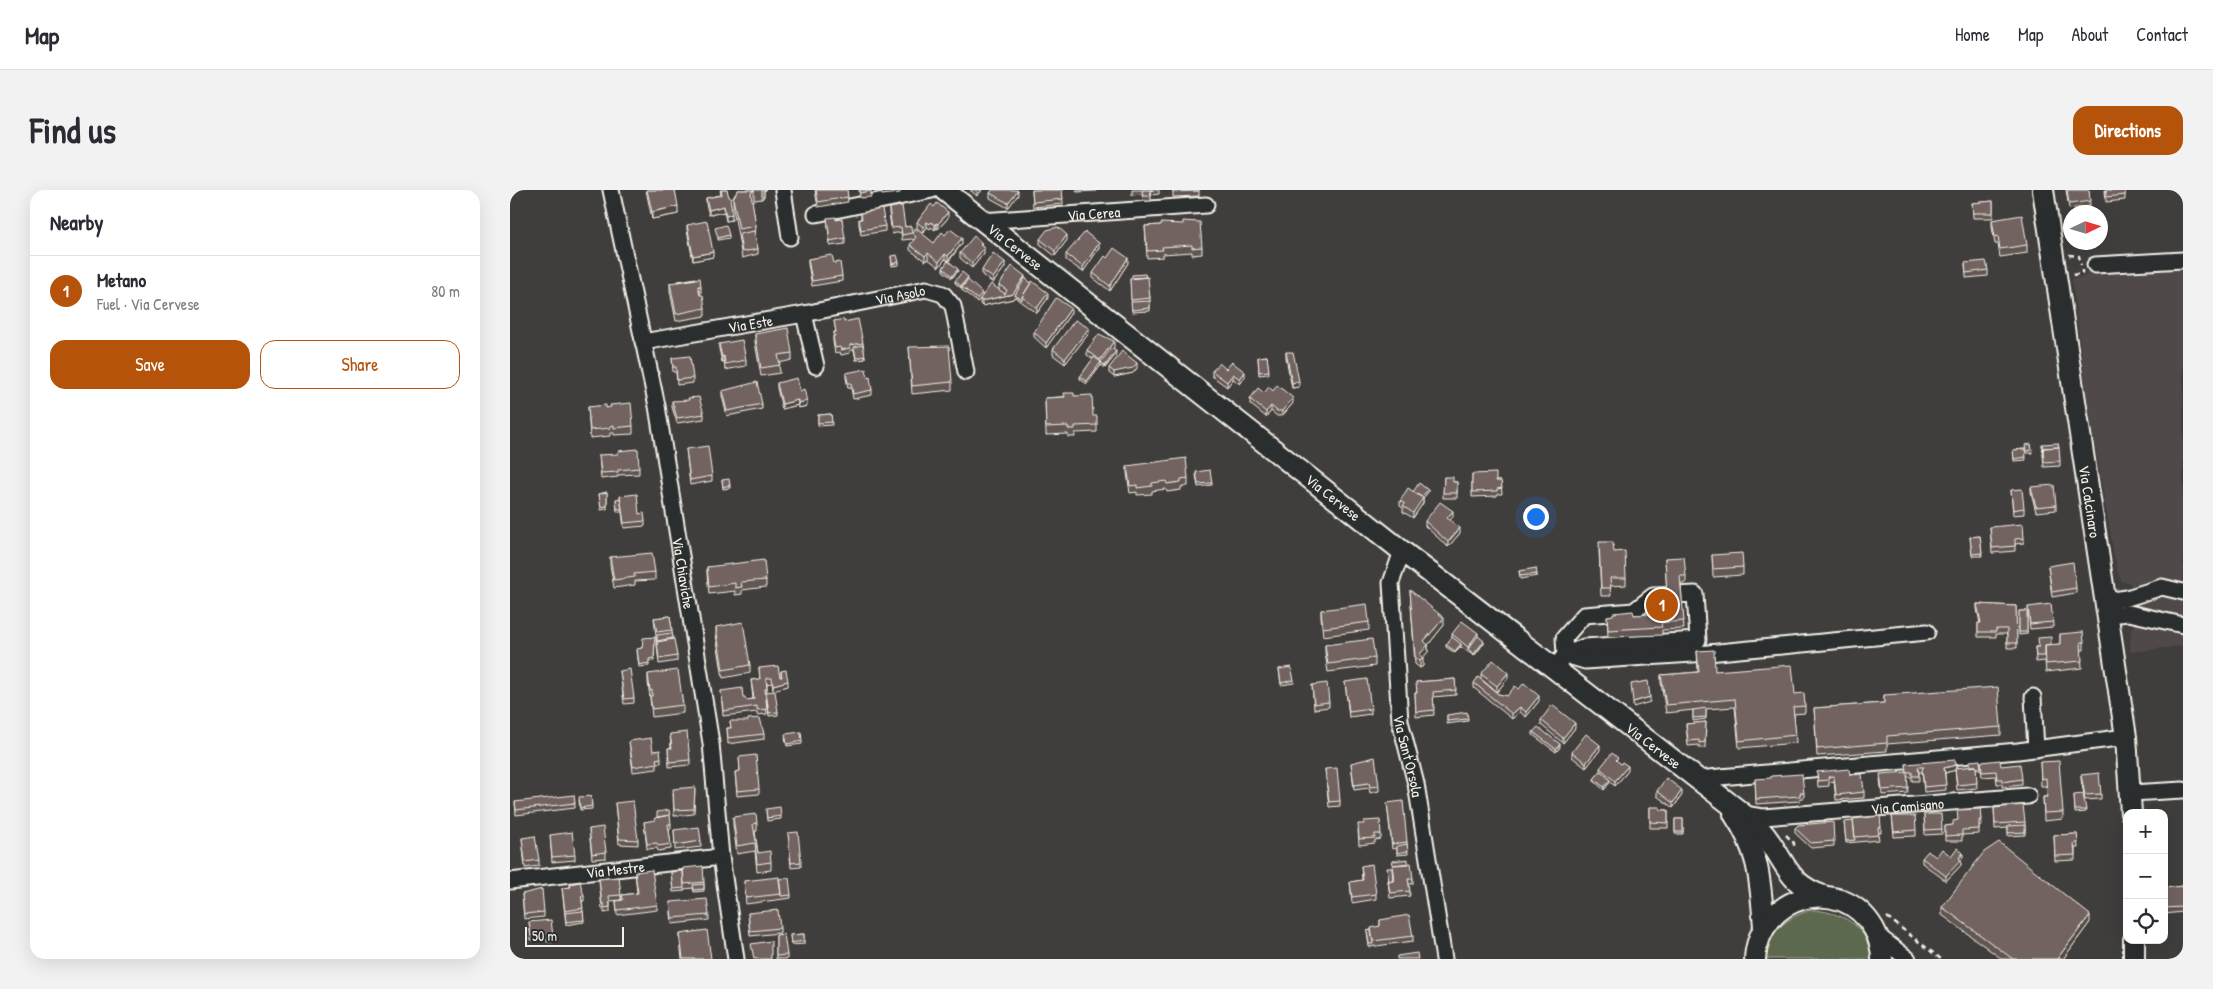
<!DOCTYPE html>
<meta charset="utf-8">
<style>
body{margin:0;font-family:"Patrick Hand",sans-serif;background:#f2f2f3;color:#2b2b33}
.controls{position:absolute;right:15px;bottom:15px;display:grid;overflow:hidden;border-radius:10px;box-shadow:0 5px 20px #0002}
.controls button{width:45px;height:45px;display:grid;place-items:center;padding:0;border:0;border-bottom:1px solid #e1e1e2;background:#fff;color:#2b2b33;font:25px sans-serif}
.compass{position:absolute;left:1553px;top:15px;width:45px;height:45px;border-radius:50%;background:#fff;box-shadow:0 5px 20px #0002;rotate:86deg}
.scale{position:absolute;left:15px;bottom:12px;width:99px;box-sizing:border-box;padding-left:5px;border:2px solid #f4f1e8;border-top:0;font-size:14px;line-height:18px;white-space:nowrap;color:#f4f1e8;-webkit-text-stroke:4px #2a2d2e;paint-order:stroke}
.you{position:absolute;left:1025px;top:326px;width:18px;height:18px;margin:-12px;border:4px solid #fff;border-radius:50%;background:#1a73e8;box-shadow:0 0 0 8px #1a73e833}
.badge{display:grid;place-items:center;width:32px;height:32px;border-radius:50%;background:#b45309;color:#fff;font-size:16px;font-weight:700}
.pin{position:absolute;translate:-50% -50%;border:2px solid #fff;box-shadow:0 1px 5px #0006}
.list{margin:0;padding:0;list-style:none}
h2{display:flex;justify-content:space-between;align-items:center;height:65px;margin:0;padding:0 20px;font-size:21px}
h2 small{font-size:16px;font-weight:400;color:#7c7c81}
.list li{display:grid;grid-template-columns:32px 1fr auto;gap:15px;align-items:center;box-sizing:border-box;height:70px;padding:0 20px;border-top:1px solid #e1e1e2}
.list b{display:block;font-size:19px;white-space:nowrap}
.list p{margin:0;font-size:16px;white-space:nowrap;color:#7c7c81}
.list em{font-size:16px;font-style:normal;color:#7c7c81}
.actions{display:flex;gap:10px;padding:15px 20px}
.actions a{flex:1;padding:11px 0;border:1px solid #b45309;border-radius:15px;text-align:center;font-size:18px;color:#b45309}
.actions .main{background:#b45309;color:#fff}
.icon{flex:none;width:28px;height:28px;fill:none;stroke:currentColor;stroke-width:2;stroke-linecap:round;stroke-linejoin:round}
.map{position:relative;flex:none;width:1673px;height:769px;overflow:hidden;border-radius:15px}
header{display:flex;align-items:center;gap:30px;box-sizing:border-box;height:70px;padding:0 25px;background:#fff;border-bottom:1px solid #e1e1e2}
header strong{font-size:24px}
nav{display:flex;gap:28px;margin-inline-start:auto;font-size:18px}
.intro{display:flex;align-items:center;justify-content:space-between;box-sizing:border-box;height:120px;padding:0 30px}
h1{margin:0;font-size:35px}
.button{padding:12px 22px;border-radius:15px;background:#b45309;color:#fff;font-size:18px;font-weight:700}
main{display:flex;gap:30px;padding:0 30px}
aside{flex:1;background:#fff;border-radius:15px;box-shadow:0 5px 20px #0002}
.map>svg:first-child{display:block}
.built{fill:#4f4948}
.green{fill:#5d6950;stroke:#a8ad9c}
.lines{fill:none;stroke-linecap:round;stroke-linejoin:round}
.minor-casing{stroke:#f4f1e8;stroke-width:19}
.major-casing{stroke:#f4f1e8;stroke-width:24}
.path{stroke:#f4f1e8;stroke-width:2.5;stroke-dasharray:5 4;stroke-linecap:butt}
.minor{stroke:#2a2d2e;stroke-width:15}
.major{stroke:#2a2d2e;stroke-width:20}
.wall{fill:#625653;stroke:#f4f1e8}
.shaded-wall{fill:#504643;stroke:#f4f1e8}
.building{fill:#726460;stroke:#f4f1e8}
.labels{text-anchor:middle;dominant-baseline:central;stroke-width:4;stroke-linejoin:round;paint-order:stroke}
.street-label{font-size:15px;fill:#f4f1e8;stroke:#2a2d2e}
</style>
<header>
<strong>Map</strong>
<nav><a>Home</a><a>Map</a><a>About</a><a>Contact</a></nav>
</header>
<div class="intro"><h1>Find us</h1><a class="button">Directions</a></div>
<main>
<aside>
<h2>Nearby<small></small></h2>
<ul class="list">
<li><span class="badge">1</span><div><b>Metano</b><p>Fuel · Via Cervese</p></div><em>80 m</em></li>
</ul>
<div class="actions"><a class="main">Save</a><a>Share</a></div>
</aside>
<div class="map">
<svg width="1673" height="769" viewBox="0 0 1673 769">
<rect width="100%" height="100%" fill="#403e3d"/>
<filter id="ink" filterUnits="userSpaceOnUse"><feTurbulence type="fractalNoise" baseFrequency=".02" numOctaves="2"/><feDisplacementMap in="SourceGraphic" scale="10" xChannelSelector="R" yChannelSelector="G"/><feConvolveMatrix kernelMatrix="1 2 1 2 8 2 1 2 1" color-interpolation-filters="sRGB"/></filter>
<g filter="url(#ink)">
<path class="built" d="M1673 70V456L1620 462 1621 439 1625 434 1620 393 1612 391 1607 381 1578 216 1562 89 1576 86 1578 80Z"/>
<path class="green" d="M1301 720C1330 721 1360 736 1361 769H1256C1256 742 1278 727 1301 720Z"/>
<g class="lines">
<defs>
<g id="minor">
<path id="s1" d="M101 0 147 216 201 553 211 667 226 769"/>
<path d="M273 0 280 47"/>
<path d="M306 24 422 0"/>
<path id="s2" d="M472 31 696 15"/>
<path d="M1585 75 1673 70"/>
<path id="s3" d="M294 124 416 99 433 104 443 116 456 182"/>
<path id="s4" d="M133 152 294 124 306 176"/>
<path id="s5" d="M892 361 881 393 890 531 906 594 934 769"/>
<path d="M1185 404 1188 450 1074 457 1055 465 1054 448 1074 425 1124 421 1143 406Z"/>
<path d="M1596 411 1617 408 1652 397 1673 402"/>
<path d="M1598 425 1619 423 1673 435"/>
<path d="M1044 478 1055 465 1075 471 1198 463 1417 442"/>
<path d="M1523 507 1526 559"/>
<path d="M1187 589 1508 561 1616 547"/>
<path d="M1621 603 1673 600"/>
<path id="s6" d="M1233 624 1253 627 1518 606"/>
<path id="s7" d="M0 691 211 667"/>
<path d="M1368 746 1398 769"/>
</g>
<g id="major">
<path id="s8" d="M434 0 892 361 1233 624C1243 632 1253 641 1260 652 1278 678 1280 694 1313 706"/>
<path id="s9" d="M1533 0 1616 547 1621 623"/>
<path d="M1224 624C1250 663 1250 691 1254 736"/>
<path d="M1624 750V769"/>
<path d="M1245 769C1249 705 1331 682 1364 739 1369 748 1372 759 1372 769"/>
</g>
</defs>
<use href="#minor" class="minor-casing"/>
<use href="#major" class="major-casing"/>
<path class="path" d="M1559 65 1569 66 1571 75
M1563 85 1572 83V80
M1276 645 1284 653V657
M1377 727 1431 769"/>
<use href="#minor" class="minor"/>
<use href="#major" class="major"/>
</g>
<path class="wall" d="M136 0H165L168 24 142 29Z
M210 0H217L222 30 216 31 214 22 199 25 196 14V8L211 5Z
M228 0H256L254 1V6L252 9 244 10 242 12 246 36 245 46 248 59V64L232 68 223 18V8Z
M305 0H337L338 12 308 17Z
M349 0H361V7L350 8Z
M371 0H390V3L372 5Z
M460 0H472L467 6Z
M522 0H552L553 14 523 17Z
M566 0H586V1L567 2Z
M622 0H649V4L641 5V11H633L632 4 622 5Z
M663 0H689V6L663 7Z
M1556 0H1579L1580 16 1559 19Z
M1595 0H1615V10L1596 12Z
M480 3 508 5 498 18 480 8Z
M1483 11V28H1463L1462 13Z
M379 18 402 43 424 53 435 45 452 53 439 71 448 81 442 88 433 81V78L438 71 435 69 429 77 418 69 415 71 400 60V55L404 50 402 49 392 50 391 42 382 44 379 23Z
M351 23 375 36V41L351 45 349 35V29H351Z
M317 28 326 30 335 48V54L320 56Z
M438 28 428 39 426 38 425 40 421 37 420 39 417 37 413 43 407 38V32Z
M1482 30 1517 55V63L1490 67 1488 54H1485L1482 37Z
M177 35 203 67 183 71 177 40Z
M651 35 692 57V64L682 65V62L653 64V67L637 68 635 36Z
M530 49 557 50 545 66 530 54Z
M472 56 474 63 462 78 450 68V63Z
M589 58 573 82 556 70V64Z
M381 66 389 72V75L382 76Z
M597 68 618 73 600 101 583 88V83Z
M298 69 324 73 332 86V91L302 96 298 74Z
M1455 73 1478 80V86L1456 88Z
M495 77 483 93 472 85V80Z
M636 87 640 108V121L622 122 620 89Z
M515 88 538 108 527 123 505 107 503 109 472 116 470 114V109L467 112 452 100V97L472 105 489 100V95Z
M458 89 451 98 445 93V91Z
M160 93 191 96V103L190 104 195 118V126L166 131 160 101Z
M561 123 536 158 524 147V142Z
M324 131 334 132 353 153 355 169 346 170 344 160H340V163L331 165 330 162 325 163 323 152V146H324V142H326Z
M579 143 555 174 543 165V159Z
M245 144 282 163V170L269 173 270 183 251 186 245 152Z
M209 154 236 170V176L215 180 214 171 212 172 209 159Z
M399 157 442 192V200L402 204Z
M604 157 602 159 606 164 595 178 591 175 577 194 570 189V187L583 169 577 165V160Z
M776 162 789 197 782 198 776 168Z
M757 166 759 184 749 185 748 167Z
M162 168 183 188V193L167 195 166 182H163Z
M599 178H627L623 183 604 187 599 183Z
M716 179 735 187 730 194 723 189 717 197 702 186V181Z
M336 183 358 188 362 200V205L343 209 341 198H338L336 188Z
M267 193 297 216 288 218V215L272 219 267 198Z
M212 201 252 214V219L217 226 212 206Z
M763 201 783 213 772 226H767L761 221 756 227 740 214V209Z
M564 206 583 226 587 235V242L565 243V247H558V244L536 245 535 208Z
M162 211 194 224V229L167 233 162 217Z
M78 217 96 218 123 236V244L104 245V243H100V246L80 248Z
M321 224 322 235 308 236V225Z
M1521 254 1522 263H1516L1515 260 1516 270 1504 271 1503 260 1515 259Z
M1532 254 1550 271V276L1534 277Z
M176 259 202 286V291L180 295Z
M89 265 129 278V284L108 285V287L91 289Z
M617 276 678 288V296L671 297V300L657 302 656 299 642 301V304L627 305V302L620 303 617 283Z
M962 284 986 291H991L992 304H987V306L962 307Z
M686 285 702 293V295L688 297Z
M934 287 943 292H947V308H933Z
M212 290 220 295V298L213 299Z
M1521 297 1546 315V320L1526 322 1521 302Z
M1501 300 1514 318V324L1503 325Z
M97 302V319L91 320 89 304Z
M903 302H918L913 308V313L903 328 893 322V318L890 316V311Z
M106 309 129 324 135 331V336L114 338 112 322H107Z
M943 327 940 330 950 343 938 357 915 336V331Z
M1480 337 1514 348V353L1505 354V361L1482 363Z
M1470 346 1472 366H1462L1460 347Z
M1089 360 1104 362 1116 388V395L1100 396 1101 406H1091Z
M1202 365 1233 377V385L1203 387Z
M100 367 145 382V390L125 391V395L104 398 100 375Z
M1155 368 1176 386V393L1171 394 1174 439 1152 440V445L1098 447 1097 426 1124 425 1158 423Z
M1538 376 1566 398V403L1542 407Z
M197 377 256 390V397L232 400V404L225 405V401L199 404 197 384Z
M1009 381 1027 384V386L1010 389Z
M900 400 934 435 918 455V462L912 468 913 476 910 478 905 474Z
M1467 414 1506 416 1507 458H1497V444H1486V447H1468V433H1470L1467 419Z
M1518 417 1543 432V437L1520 439Z
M811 420 859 432V440L813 446 811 427Z
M1509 421H1517V444L1509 445Z
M160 426 163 449 167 466V471L149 474 144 428Z
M206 437 240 475V483L213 488 206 445Z
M942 444 968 446 974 453 964 466 951 457 945 463 936 457V455L942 447Z
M1550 444 1574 452V460H1571L1572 478 1536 482 1535 471 1526 472 1525 457 1550 454Z
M145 447 144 471H139V476L129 477 127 461Z
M815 455 865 468V476L818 482 815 463Z
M1187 461 1205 481 1285 504 1295 516V523L1284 524 1286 553 1229 558 1225 517 1196 519V529L1183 531V520L1156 523 1151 493V485L1188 482Z
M249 478 270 487H271V481L278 496 263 500 262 493 257 494V502L268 522V525L259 526 256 504H255L257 524 247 525V522L213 526 211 501 233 507 236 510 243 509 241 490 250 489Z
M769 479 784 490V493L771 495Z
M110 481 124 508V513L114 514Z
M138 484 173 515V523L142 527 140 508 138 492Z
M971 484 998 488 987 502 971 489Z
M945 489 946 505 923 507 924 525 906 527 905 503H907L906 492Z
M835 492 861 519V524L839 527Z
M964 493 988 504 997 506 1009 499 1029 511 1016 527 1010 522 1002 529 964 498Z
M802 495 819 512V517L804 519Z
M1374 505 1491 537V545L1377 554V561L1307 566 1304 518 1374 513Z
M937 525 958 529V531L937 534Z
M1031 530 1065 538 1053 553 1031 535Z
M220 531 254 544V549L218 554 217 538H221Z
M1196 532 1195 558H1189V555L1178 556 1176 534Z
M1023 542 1050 557 1046 562 1023 545Z
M160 544 180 570V575L159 577 158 558H161Z
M275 547 292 551V554L277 556Z
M119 551 143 561 151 568V573L147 574V579L123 582Z
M1090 560 1076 578 1062 567V562Z
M229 567 249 599V604L227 606 225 582 230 581Z
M1108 572 1118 581 1105 596 1100 592 1094 600 1084 591V589L1090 582V578Z
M1530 572 1553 622V629L1534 631 1533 607H1537L1536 596H1531Z
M841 573 869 596V601L860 603 859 598 844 600Z
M1396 574 1446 578 1471 576H1491L1512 589V595L1492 597V594H1487L1486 586 1472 587 1471 580 1466 581 1467 598 1447 600 1445 580 1435 583 1436 600 1414 602 1412 582H1409V591H1402V587H1397L1398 603 1372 605 1370 589 1397 582Z
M815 579 830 611V616L819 617Z
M1307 582 1340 585 1354 602V608L1326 610 1324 591 1319 592V596L1308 597Z
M1571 585 1591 604V609L1575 610 1571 590Z
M1245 589 1294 603V608H1290V611L1246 614Z
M185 597 184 624 164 626 163 604Z
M1147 601 1172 605 1163 618 1147 606Z
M1564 605 1576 620V622L1565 623Z
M81 606 82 619 70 620 69 610Z
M5 612 65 613V618L6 625Z
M105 613 128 650V655L109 654Z
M877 613 897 652 898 664 887 665V658L882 659Z
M1140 617 1150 620H1158V638H1140Z
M1484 618 1515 632V645L1498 646V638L1485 639Z
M1471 619 1472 635H1469V644L1452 645V651H1435V636L1443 635 1447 630Z
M256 621 271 626V629L257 631Z
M1414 624 1432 639V644L1415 645Z
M1382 626 1406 640V646L1384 647Z
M223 627 247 633V641H245L248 663 261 672V680L247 682 245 661 227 664 223 635Z
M145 628 161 634V639H159L161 659 148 661 147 658 137 659 134 632 145 631Z
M1165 629H1173V644H1165Z
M1334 632 1371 637V643H1368L1369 650 1336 653Z
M1285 638 1324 651V656L1301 658 1285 643Z
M79 639 96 662V668L82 669Z
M164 640 191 651V657L165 660Z
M848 640 871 644V649L865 650V653L849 655Z
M278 643 291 672V677L281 678Z
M1567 644 1568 658H1565V670L1545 671 1544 645Z
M40 645 65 665V670L42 672Z
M12 648 29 670V676L15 678Z
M1441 666 1453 668 1451 670V675L1436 691 1412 673V668Z
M898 674 903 689V694H899L900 706 880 708 878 691 882 678Z
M851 676 866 704V709L842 713 840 692 852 690Z
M125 682 147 715V720L107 725 106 711 112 710V705L127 703Z
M161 682 194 692V701L184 702 183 698 174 699V701L163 702Z
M89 689 111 705V710L100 711V722L94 723V719H92Z
M269 689 281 705V708L236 714 234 691Z
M60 694 74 706V711H72L74 732 56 735 52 698 60 697Z
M1673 696V722L1654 724V698Z
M12 704 34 722V727L14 729Z
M160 712 199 725V730L162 734Z
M1432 717 1580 732 1553 769H1492L1432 725Z
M238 723 270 738V743L240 746Z
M870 730 903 746V751L859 757 857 741 861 740 870 736Z
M19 732 43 746V752H37V749L21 750Z
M170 744 201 769H172L170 751Z
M294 744V754L281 755 280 745Z
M266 745 277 765V769H266Z"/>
<path class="shaded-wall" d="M244 0V10L241 13V3Z
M252 0H256L254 1V6L252 9Z
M468 0H472L467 6V1Z
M508 0V5L498 18V13Z
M168 16V24L142 29V22Z
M214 16V22L199 25V20Z
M438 22V28L428 39V34Z
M222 24V30L216 31V26Z
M417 32V37L413 43V37Z
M426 33V38L425 40V35Z
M219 45V48L208 50V48Z
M557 45V50L545 66V61Z
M452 48V53L438 71V66Z
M589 53V58L573 82V77Z
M474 58V63L462 78V73Z
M203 62V67L183 71V66Z
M418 63V69L415 71V66Z
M435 64V69L429 77V72Z
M618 68V73L600 101V96Z
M495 72V77L483 93V88Z
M448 79V81L442 88V86Z
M515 86V91L505 105V106L503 109 472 116V111L503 104Z
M458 87V89L451 98V96Z
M538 103V108L527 123V118Z
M561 118V123L536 158V153Z
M579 138V143L555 174V169Z
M604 151V157L592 173 591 172V175L577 194V191L590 172V170Z
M606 161V164L595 178V176Z
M214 166V171L212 172V167Z
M355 166V169L346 170V168Z
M627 173V178L623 183 604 187V182Z
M735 182V187L730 194V189Z
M723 184V189L717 197V192Z
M789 191V197L782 198V193Z
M783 208V213L772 226V221Z
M288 210V215L272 219V214Z
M297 211V216L288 218V213Z
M761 216V221L756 227V222Z
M918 300V302L913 308V313L903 328V323L910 308Z
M943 321V327L937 333V328Z
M950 338V343L938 357V352Z
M934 428V435L918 455V462L911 470 913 469V476L910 478V464L914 451Z
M968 443V449L958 459V457Z
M974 451V453L964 466V464Z
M951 454V456L945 463V461Z
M998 483V488L987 502V496Z
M278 491V496L263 500V495Z
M1029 506V511L1016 527V522Z
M1140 507V512L1123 517V512Z
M1010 517V522L1002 529V524Z
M1065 533V538L1053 553V548Z
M1050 554V557L1046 562V559Z
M1090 555V560L1076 578V573Z
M1446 575V580L1434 583V578Z
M1118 576V581L1105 596V591Z
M1100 590V592L1094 600V597Z
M1172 600V605L1163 618V613Z
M1453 663V668L1451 670V675L1436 691V686Z
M1580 725V732L1553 769H1547Z"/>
<path class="building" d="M137 0H165L168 16 142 22Z
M211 0H217L219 7H220L222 24 216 26 214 16 199 20 196 8 212 5Z
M228 0H243L241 3 246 36 229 39 223 8Z
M306 0H337L338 7 308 12Z
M350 0H361V1L350 3Z
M482 0H508L498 13 480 3Z
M522 0H552L553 9 523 12Z
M632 0H643H640L641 6H633Z
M663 0H689V1L663 2Z
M1557 0H1579L1580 11 1559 14Z
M1596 0H1615V5L1596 7Z
M1483 11V23H1463L1462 13Z
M427 13 438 22 428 34 426 33 425 35 421 32 420 34 417 32 413 37 407 32 421 14 424 17Z
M392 16 395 37 401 36 402 43 392 45 391 37 382 38 379 18Z
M372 19 375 36 351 40 349 29H352L351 23Z
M1512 25 1517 55 1490 59 1488 46 1485 47 1482 30Z
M326 27V30L332 29 335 48 320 51 317 28Z
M197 31 203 62 183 66 177 35Z
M673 31 690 32 692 57 682 58V55L652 57 653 60 637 61 635 36 651 35V33L673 34Z
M216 35 219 45 208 48 205 38Z
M548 37 557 45 545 61 530 49 537 40Z
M405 38 424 53 432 42 435 45 440 39 452 48 438 66 435 64 429 72 418 63 415 66 400 55 406 47 402 43Z
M244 41 248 59 232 62 229 44Z
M575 42 589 53 573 77 556 64Z
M464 46 472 53 470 55 474 58 462 73 450 63Z
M604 58 618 68 600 96 583 83 595 66 597 68Z
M483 63 495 72 483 88 472 80Z
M322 65 324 73 330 72 332 86 302 91 298 69Z
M387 65 389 72 382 74 381 66Z
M438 71 448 79 442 86 433 78Z
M1476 71 1478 80 1456 83 1455 73Z
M502 76 515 86 503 104 472 111 470 109 481 94 495 104 497 100 489 95Z
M452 82 458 87 451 96 445 91Z
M635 84 636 87 622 88V85Z
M638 87 640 108 621 110 620 89Z
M186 88V89L168 92V91Z
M190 88 191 96H188L190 105H193L195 118 166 124 160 93Z
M515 88 521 93 512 107V110L505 105Z
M458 90 472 103 467 109 452 97Z
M522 91 538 103 527 118 512 107Z
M546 108 561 118 536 153 524 142Z
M640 111V118L622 120 621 112Z
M334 129V132L348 129 353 153 340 155V158L331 160 330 157 325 158 323 146H325L324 142H326L324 131Z
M565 130 579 138 555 169 543 159Z
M278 138 282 163 268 165 270 175 251 178 245 144Z
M589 144 604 151 590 170 577 160Z
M232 150 236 170 215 174 214 166 212 167 209 154Z
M353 155 355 166 346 168 344 157Z
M439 156 442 192 402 196 399 157Z
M601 158 606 161 595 176 591 172 577 191 570 187 584 167 591 172Z
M612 161 627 173 623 178 604 182 599 178Z
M776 162H783L789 191 782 193Z
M180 166 183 188 167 190 166 177H163L162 168Z
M757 166 759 181 749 182 748 167Z
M722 172 735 182 730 189 723 184 717 192 702 181 709 173 716 179Z
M356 179 358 188 360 187 362 200 343 204 341 193H338L336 183Z
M287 188 290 201 294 199 297 211 288 213V210L272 214 267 193Z
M247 192 252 214 217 221 212 201Z
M767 195 783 208 772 221H767L761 216 756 222 740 209 748 198 754 203 759 197 763 201Z
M554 203H564V206L582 205 583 226H587V235L565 236V239H558V236L536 237 535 208 555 207Z
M189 207 194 224 167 228 162 211 179 210 178 208Z
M121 213 123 236 104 238V235L100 236V238L80 240 78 217 96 215V218L101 217 100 215Z
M321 224 322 232 308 233V225Z
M1548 253 1549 257 1533 258V261L1532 254Z
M1521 254 1522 260 1516 261 1515 255Z
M198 256 202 286 180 290 176 259Z
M1549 257 1550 271 1534 272 1533 258Z
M128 259 129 278 108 280V282L91 283 89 265 108 264V261Z
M1515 259 1516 267 1504 269 1503 260Z
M676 268 678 288 671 289V292L657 294 656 291 642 293V296L627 298V295L620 296 617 276Z
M700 280 702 293 688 294 686 282Z
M986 283V291H991L992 298 987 299V301L962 302V284Z
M934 287H943V292H947V303H933Z
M219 289 220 295 213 297 212 290Z
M909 293 918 300 911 307 903 302Z
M1544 295 1546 315 1526 317 1521 297Z
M898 298 913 308 903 323 893 316 895 314 890 311Z
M1512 299 1514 318 1503 320 1501 300Z
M97 302V316L91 317 89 304Z
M127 304 129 324 134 323 135 331 114 333 110 306Z
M110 308 112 319H107L106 309Z
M930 312 943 321 937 328 950 338 938 352 915 331Z
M1513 334 1514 348 1505 349V356L1482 358 1480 337Z
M1470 346 1472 363 1462 364 1460 347Z
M1089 352H1103L1104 362 1115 361 1116 388H1100L1101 398H1091Z
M142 363 145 382 124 384 125 387 104 390 100 367Z
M1232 363 1233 377 1203 379 1202 365Z
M1174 367 1176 386H1170L1174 431 1151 433 1152 437 1098 440 1097 426 1103 425V423L1123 421 1124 425 1158 423 1155 368Z
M254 370 256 390 231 392 232 397 225 398V393L199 397 197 377Z
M1563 372 1566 398 1542 402 1538 376Z
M1026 378 1027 384 1010 386 1009 381Z
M900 400 934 428 914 451 918 455 910 464 913 469 910 471 905 467Z
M857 414 859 432 813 438 811 420Z
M1467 414 1506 416 1507 453H1497V439H1486V442H1468V433H1471Z
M1541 414 1543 432 1520 434 1518 417Z
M1509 421H1517V442H1509Z
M160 426 162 440 147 442 144 428Z
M952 431 968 443 958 457 942 444Z
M233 432 240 475 213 480 206 437Z
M1573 442 1574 452H1571L1572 471 1536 474 1535 455 1550 454V444Z
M162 443 163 448 147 451V445Z
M968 446 974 451 964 464 958 459Z
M145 447 144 468 139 469V473L129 475 127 459 132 458 133 448Z
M942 447 951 454 945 461 936 455Z
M1541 447V454L1535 455V466H1526L1525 457H1529L1528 448Z
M164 449 167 466 149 469 147 452Z
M862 449 865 468 818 474 815 455Z
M1204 460 1205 481 1282 475 1285 504 1294 503 1295 516 1283 517 1286 545 1229 551 1225 509 1156 515 1151 485 1189 482 1187 461Z
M983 470 998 483 987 496 971 484Z
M268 476 270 487H272L271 481 276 480 278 491 263 495 262 488H256L257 499H255L257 519 247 520V516L213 521 211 501 232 498 233 507H235L236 510 244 509 241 490 250 489 249 478Z
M781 477 784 490 771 493 769 479Z
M120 479 124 508 114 509 110 481Z
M168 480 173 515 142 519 140 506H142V500L140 501 138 484Z
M968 487 988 504 997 506 1005 496 1009 499 1014 493 1029 506 1016 522 1010 517 1002 524 964 493Z
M857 489 861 519 839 522 835 492Z
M945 489 946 500 923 502 924 520 906 522 905 503H907L906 492Z
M1138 491 1140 507 1123 512 1121 494Z
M817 493 819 512 804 514 802 495Z
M1488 497 1491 537 1377 546V553L1307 559 1304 518 1374 513V505Z
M265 501 268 522 259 523 256 502Z
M1042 515 1065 533 1053 548 1031 530Z
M1196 518V527L1183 528V520Z
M957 522 958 529 937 531V525Z
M250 528 254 544 218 548 217 538H221L220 531H238V529Z
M1196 532 1195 552 1189 553V550L1178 551 1176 534Z
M1028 537 1050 554 1046 559 1023 542Z
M177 542 180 570 159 572 158 558H162L160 544Z
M291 542 292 551 277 554 275 544Z
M1076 544 1090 555 1076 573 1062 562Z
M141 548 143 561 150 560 151 568 146 569 147 573 123 577 119 551Z
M1102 563 1108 568 1106 570 1111 574 1112 572 1118 576 1105 591 1090 578Z
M246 565 249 599 227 601 225 582 230 581 229 567Z
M865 567 869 596 860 597 859 593 844 595 841 573Z
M1445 570 1446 575 1434 578 1436 595 1414 597 1412 579 1414 577H1408L1409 586H1402V582H1397L1396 574Z
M1470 570 1471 578H1466V576H1460V571Z
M1490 570 1491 576 1510 574 1512 589 1492 592V589H1487L1486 581 1472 582 1471 572Z
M1549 571 1553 622 1534 623 1533 607H1537L1536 588 1531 589 1530 572Z
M1466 576 1467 593 1447 595 1445 578Z
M827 578 830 611 819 612 815 579Z
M1339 579 1340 585 1352 584 1354 602 1326 605 1324 586 1318 587 1319 590 1308 591 1307 582Z
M1091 581 1100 590 1094 597 1084 589Z
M1397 582 1398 598 1372 600 1370 584Z
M1589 583 1591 604 1575 605 1571 585Z
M1292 584 1294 603H1290V606L1246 609 1245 589 1261 588V586Z
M1156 588 1172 600 1163 613 1147 601Z
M185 597 184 619 164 620 163 599Z
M1573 604 1576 620H1565L1564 605Z
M64 605 65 613 6 620 5 612Z
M81 606 82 616 70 618 69 607Z
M123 611 128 650 109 649 105 613Z
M893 611 897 652 882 654 877 613Z
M1513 615 1515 632 1485 634 1484 618Z
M270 617 271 626 257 628 256 619Z
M1140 617H1150V620H1158V633L1140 632Z
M1471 619 1472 630H1469V639L1452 640V645L1435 646V636L1443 635V631L1448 630 1447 620Z
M159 620 160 625 147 627V622Z
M246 624 247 633 243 634 248 663 260 661 261 672 247 674 245 653 227 656 223 627Z
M1414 624H1431L1432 639 1415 640Z
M160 625 161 634H158L161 654 148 656 147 653 137 654 134 632 145 630V628Z
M1370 626 1371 637 1368 638 1369 645 1345 647 1343 629Z
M1382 626H1405L1406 640 1384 642Z
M1165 629H1173V642H1165Z
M870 630 871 644H865V648L849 649 848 634H854V631Z
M1343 631 1345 650 1336 651 1334 632Z
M1323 632 1324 651 1301 653 1285 638 1288 635Z
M1515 635V642L1498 643V636Z
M93 637 96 662 82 664 79 639Z
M189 637 191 651 165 655 164 640Z
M62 642 65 665 42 667 40 645Z
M288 642 291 672 281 673 278 643Z
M1567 644 1568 653H1564L1565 665 1545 666 1544 645Z
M25 646 29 670 15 672 12 648Z
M1489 652 1580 725 1547 769H1503L1432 717 1474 662Z
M897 654 898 661 887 663V656Z
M1447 658 1453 663 1449 668 1451 670 1436 686 1412 668 1418 661 1426 667 1432 659 1441 666Z
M898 669V674L883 675 882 671Z
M901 673 903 689H898L900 701 880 703 878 691H884L882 675Z
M862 674 866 704 842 707 840 692 853 690 851 676Z
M193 676 194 692 174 694 173 678Z
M877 678H882L883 691H879Z
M142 680 147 715 107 720 106 711 113 710 112 705 128 703 125 682Z
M173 681 174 698 163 699 161 682Z
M109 687 111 705 99 706 100 717 94 718V714H92L89 689Z
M269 687 271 704 236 708 234 691Z
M279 688 281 705 271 706 269 689Z
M70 692 74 706H71L73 718 55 721 52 698 61 697 60 694Z
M194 694V699L184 700 183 695Z
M1673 696V717L1654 718V698Z
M32 699 34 722 14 724 12 704Z
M197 709 199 725 162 728 160 712Z
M268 720 270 738 240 741 238 723Z
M73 721 74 730 56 732 55 723Z
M899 725 903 746 863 751 861 738 870 736V730Z
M41 730 43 746 37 747V744L21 745 19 732Z
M197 740 201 769H173L170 744Z
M861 740 863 754H859L857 741Z
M274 744 277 765 266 766V745Z
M294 744V751L281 753 280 745Z
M261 751V769H244L241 754Z
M907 763 908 769H887V766Z"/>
</g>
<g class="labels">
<g class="street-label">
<text stroke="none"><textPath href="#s2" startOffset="112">Via Cerea</textPath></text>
<text stroke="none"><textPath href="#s8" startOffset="91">Via Cervese</textPath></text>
<text stroke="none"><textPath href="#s3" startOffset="98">Via Asolo</textPath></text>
<text stroke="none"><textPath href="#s4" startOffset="109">Via Este</textPath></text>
<text stroke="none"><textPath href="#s8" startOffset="496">Via Cervese</textPath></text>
<text stroke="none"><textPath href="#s9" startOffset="315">Via Calcinaro</textPath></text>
<text stroke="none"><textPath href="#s1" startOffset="390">Via Chiaviche</textPath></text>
<text stroke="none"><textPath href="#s8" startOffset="901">Via Cervese</textPath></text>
<text stroke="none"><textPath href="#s5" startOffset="208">Via Sant'Orsola</textPath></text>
<text stroke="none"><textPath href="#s6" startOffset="165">Via Camisano</textPath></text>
<text stroke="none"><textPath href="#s7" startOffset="106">Via Mestre</textPath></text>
</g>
</g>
</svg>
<div class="controls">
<button>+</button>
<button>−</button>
<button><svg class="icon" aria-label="locate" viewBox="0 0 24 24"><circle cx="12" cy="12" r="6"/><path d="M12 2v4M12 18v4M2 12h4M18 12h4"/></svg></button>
</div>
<svg class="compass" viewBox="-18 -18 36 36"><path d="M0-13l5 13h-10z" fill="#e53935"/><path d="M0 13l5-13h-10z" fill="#7c7c81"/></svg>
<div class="scale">50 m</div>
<div class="you"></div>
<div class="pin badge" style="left:1152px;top:415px">1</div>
</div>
</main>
